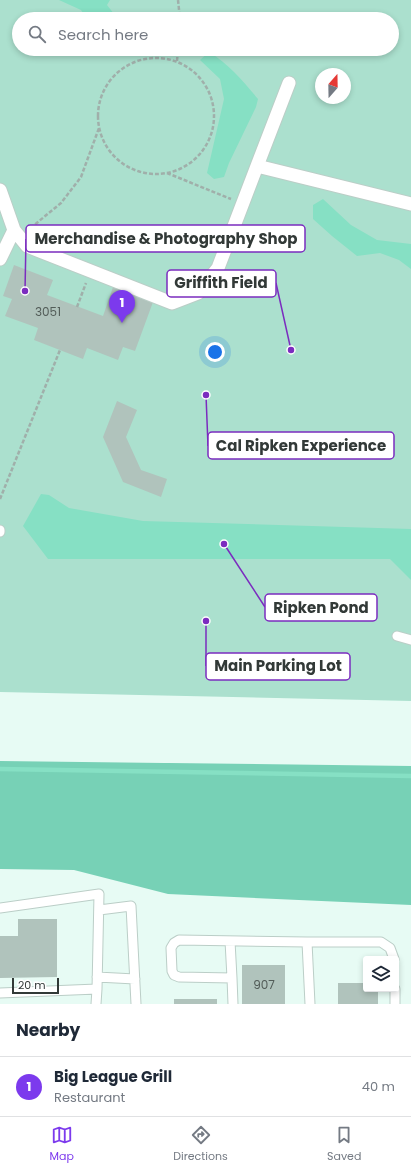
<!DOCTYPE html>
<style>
body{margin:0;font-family:Poppins,sans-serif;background:#f2f2f3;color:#1f2937}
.controls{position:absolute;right:12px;bottom:12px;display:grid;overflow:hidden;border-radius:4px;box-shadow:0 2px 6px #0003}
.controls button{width:36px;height:36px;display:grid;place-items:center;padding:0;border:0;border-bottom:1px solid #e0e1e3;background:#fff;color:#1f2937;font:20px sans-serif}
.compass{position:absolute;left:315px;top:68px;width:36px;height:36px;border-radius:50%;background:#fff;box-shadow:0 2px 6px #0003;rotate:20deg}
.scale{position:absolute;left:12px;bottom:10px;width:47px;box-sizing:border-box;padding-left:4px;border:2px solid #323937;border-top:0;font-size:11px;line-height:14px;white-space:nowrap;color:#323937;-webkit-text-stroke:3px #fff;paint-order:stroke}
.you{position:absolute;left:215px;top:352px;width:14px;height:14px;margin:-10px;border:3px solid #fff;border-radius:50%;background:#1a73e8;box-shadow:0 0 0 6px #1a73e833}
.badge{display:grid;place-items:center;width:26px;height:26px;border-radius:50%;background:#7c3aed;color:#fff;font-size:13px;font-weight:700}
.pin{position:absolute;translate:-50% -33px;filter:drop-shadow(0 1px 2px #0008)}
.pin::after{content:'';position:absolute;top:21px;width:14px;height:12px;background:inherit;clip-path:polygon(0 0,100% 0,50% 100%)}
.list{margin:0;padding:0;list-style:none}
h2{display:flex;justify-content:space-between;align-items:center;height:52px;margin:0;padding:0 16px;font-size:17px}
h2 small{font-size:13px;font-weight:400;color:#747a83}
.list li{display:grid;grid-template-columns:26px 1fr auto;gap:12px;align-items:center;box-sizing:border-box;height:60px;padding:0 16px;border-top:1px solid #e0e1e3}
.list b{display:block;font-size:15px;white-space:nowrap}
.list p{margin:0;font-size:13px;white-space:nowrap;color:#747a83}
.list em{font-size:13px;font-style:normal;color:#747a83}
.icon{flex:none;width:22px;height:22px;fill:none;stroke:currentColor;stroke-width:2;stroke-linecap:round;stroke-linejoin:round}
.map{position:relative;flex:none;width:411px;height:1004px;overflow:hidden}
.search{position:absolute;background:#fff;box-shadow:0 2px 6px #0003;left:12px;right:12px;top:12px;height:44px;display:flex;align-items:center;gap:10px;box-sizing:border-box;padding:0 14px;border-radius:22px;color:#747a83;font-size:15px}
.sheet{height:112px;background:#fff}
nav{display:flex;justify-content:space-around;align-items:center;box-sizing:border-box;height:56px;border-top:1px solid #e0e1e3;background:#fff;font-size:11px;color:#747a83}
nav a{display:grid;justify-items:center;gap:2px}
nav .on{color:#7c3aed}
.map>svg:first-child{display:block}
.green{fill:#abe0ce;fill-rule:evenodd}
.forest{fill:#77d1b6}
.water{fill:#86e0c4}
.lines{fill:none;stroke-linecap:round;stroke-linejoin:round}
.stream{stroke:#86e0c4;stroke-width:4.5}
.building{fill:#b0c3bc}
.service-casing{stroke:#bbcec7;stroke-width:11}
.pedestrian-casing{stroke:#bbcec7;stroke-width:15}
.path{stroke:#a0afaa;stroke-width:2.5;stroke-dasharray:4 2;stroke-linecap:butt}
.service{stroke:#fff;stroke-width:9}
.pedestrian{stroke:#fff;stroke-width:13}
.labels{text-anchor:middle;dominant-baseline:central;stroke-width:3;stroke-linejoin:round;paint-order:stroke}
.number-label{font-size:12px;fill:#525c58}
.leader{fill:none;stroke:#7b2cbf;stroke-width:1.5}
.callout-dot{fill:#7b2cbf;stroke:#fff;stroke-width:1.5}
.callout{fill:#fff;stroke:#7b2cbf;stroke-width:1.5}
.callout-label{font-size:15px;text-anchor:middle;font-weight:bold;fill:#323937}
</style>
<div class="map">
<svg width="411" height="1004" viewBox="0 0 411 1004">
<rect width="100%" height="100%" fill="#e7fbf4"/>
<path class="green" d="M0 0H411V701L0 692ZM19 19H392V49H19ZM321 74H345V98H321Z"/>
<path class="forest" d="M0 761 411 766V905L168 894 74 870 0 869Z"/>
<path class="water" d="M59 0H110L107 5 118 19H87L81 10Z
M209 52C229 64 243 81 258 99L256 107 229 163 224 177 214 179 207 173 224 99 220 79 200 60Z
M323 199 351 225 377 240 411 244V269L399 260 380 253 357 256 332 236 313 219V205Z
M41 494 49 495 69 508 143 521 411 529V580L390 559H48L23 526Z"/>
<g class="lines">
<path class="stream" d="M0 769 411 776"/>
</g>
<path class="building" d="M14 265 53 280 47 295 103 316 113 287 153 302 135 351 123 347 118 360 87 348 83 359 34 340 38 328 5 316 12 299 3 296Z
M117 401 137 410 126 437 141 470 167 479 161 497 123 482 103 437Z
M18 919H57V977L0 978V936H18Z
M242 965H285V1004H242Z
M338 983H366V989H378V1004H338Z
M174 999H217V1004H174Z"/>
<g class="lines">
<defs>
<path id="service" d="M0 530V532
M397 636 411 640
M0 908 99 894 97 989 0 993
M99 910 131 906 136 1004
M230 941 232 978
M307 942H381L390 948 394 959
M97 977 135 979
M395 989V1004
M96 1004 97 989
M233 1004 232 978 179 977 174 975 172 971 171 948 174 943 179 940 307 942 310 1004"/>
<path id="pedestrian" d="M257 166 289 83
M0 190 14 230 27 246 172 303 198 293 218 268 257 166 411 204
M0 259 14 230"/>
</defs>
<use href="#service" class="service-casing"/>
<use href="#pedestrian" class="pedestrian-casing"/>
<path class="path" d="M178 0 180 19
M98 116a58 58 0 1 1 116 0a58 58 0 1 1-116 0Z
M177 61 178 49
M167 173 231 199
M30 227 33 226 61 203 81 177 99 128
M77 307 86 283
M0 499 60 350"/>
<use href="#service" class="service"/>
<use href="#pedestrian" class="pedestrian"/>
</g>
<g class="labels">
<g class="number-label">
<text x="48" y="311">3051</text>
<text x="264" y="984">907</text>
</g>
</g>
<path class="leader" d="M25 291L26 239M291 350L276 283M206 395L208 446M224 544L265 607M206 621L206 666"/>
<g class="callout-dot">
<circle cx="25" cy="291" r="4"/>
<circle cx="291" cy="350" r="4"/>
<circle cx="206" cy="395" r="4"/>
<circle cx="224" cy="544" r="4"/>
<circle cx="206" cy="621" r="4"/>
</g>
<g class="callout">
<rect x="26" y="225" width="279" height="27" rx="4"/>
<rect x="167" y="270" width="109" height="27" rx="4"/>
<rect x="208" y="432" width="186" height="27" rx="4"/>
<rect x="265" y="594" width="112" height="27" rx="4"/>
<rect x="206" y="653" width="144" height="27" rx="4"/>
</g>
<g class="callout-label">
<text x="166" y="244">Merchandise &amp; Photography Shop</text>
<text x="221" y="288">Griffith Field</text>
<text x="301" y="451">Cal Ripken Experience</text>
<text x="321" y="613">Ripken Pond</text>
<text x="278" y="671">Main Parking Lot</text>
</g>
</svg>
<div class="controls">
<button><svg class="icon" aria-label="layers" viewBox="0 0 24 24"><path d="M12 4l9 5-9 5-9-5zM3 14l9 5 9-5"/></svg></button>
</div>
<svg class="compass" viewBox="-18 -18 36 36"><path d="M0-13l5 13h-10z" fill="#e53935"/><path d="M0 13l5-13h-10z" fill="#747a83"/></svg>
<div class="scale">20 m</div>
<div class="you"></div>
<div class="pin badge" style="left:122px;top:323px">1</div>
<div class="search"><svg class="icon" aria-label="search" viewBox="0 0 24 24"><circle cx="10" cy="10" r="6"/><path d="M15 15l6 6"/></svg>Search here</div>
</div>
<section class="sheet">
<h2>Nearby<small></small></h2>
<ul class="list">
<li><span class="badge">1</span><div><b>Big League Grill</b><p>Restaurant</p></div><em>40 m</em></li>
</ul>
</section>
<nav>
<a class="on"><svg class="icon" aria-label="map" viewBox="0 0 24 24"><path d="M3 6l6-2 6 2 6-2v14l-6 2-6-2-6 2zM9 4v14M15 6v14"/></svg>Map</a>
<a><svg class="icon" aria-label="directions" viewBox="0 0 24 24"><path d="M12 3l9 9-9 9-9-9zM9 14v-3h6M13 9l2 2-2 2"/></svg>Directions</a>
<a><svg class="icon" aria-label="saved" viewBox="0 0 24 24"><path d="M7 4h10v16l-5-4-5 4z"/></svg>Saved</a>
</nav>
